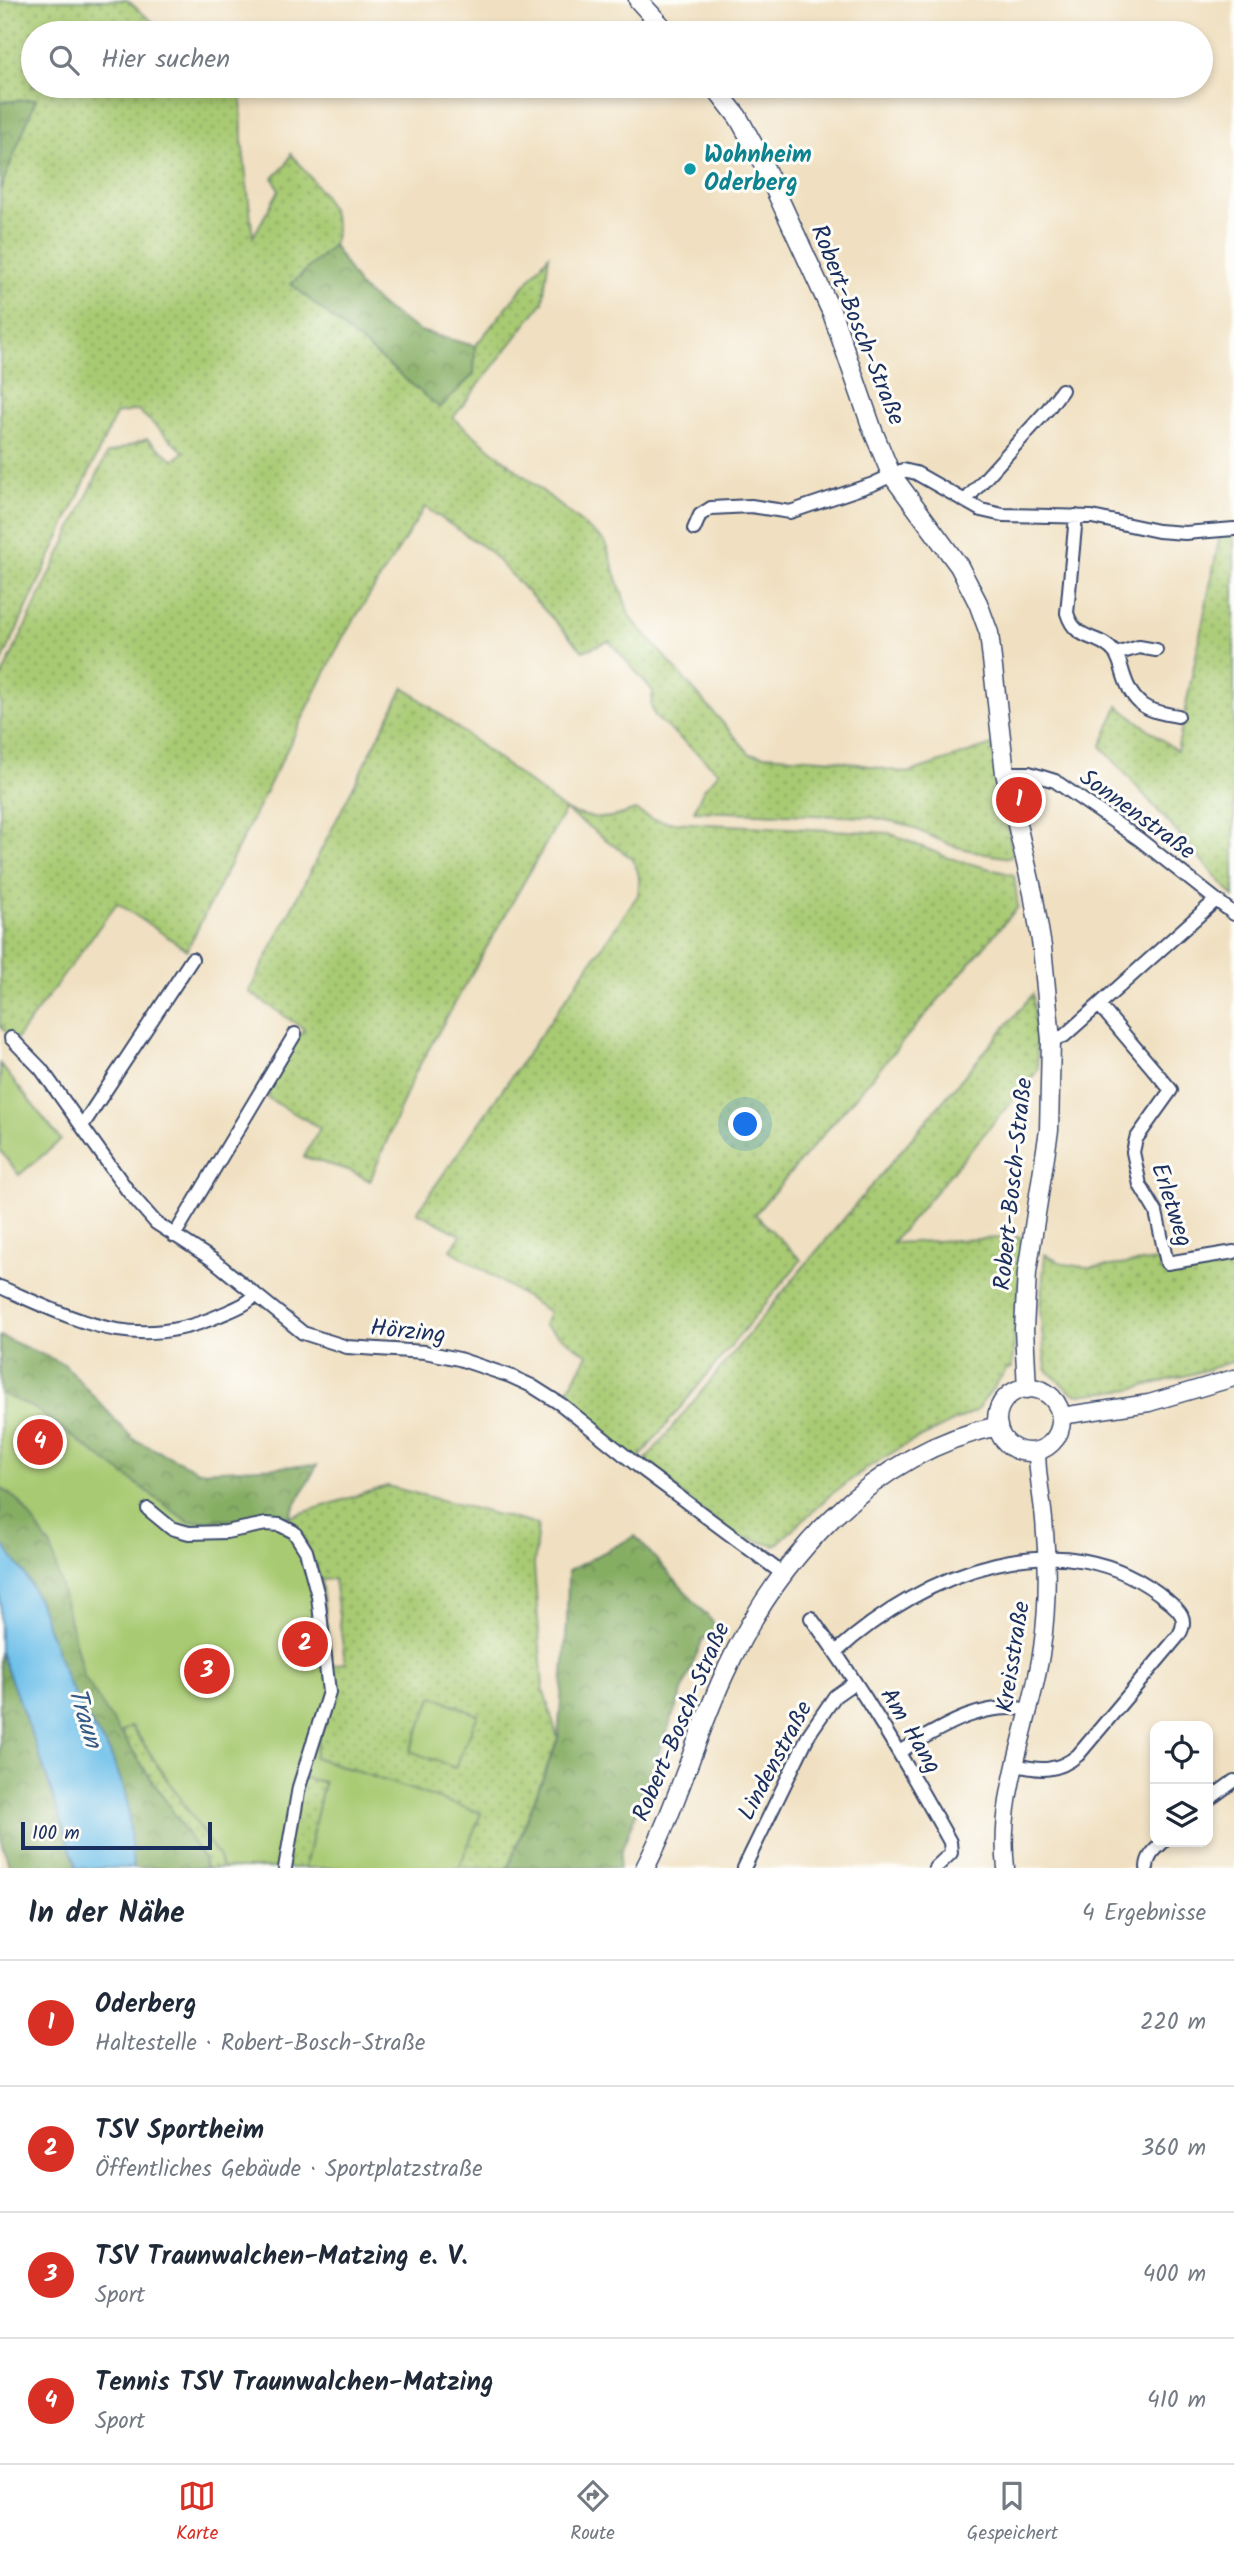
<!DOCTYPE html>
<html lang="de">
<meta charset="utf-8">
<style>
body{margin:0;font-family:Kalam,sans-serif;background:#f6f6f7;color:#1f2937}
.controls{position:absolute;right:21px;bottom:21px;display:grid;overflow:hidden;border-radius:14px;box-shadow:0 4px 10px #0003}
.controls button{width:63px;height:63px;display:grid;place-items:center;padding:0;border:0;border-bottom:2px solid #e0e1e3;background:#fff;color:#1f2937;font:35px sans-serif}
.scale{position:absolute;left:21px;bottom:18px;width:191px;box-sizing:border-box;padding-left:7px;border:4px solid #1b2f5e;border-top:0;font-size:19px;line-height:24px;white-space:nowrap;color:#1b2f5e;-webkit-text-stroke:5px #fdfcf7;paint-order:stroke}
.you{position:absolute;left:746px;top:1125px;width:24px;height:24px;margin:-18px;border:5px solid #fff;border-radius:50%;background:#1a73e8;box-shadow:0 0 0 10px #1a73e833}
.badge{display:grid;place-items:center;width:46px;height:46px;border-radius:50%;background:#d93025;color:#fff;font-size:23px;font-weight:700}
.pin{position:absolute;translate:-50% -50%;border:4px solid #fff;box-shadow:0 2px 7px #0006}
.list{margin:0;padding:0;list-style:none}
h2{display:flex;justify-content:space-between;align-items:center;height:91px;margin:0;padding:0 28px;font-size:30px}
h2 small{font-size:23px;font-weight:400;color:#747a83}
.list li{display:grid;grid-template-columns:46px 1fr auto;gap:21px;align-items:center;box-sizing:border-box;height:126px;padding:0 28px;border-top:2px solid #e0e1e3}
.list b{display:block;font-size:26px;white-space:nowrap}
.list p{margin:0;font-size:23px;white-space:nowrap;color:#747a83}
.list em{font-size:23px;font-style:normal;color:#747a83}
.icon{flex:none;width:38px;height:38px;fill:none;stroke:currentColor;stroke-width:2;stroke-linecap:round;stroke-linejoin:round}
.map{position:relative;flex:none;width:1234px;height:1868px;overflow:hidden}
.search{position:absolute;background:#fff;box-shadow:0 4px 10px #0003;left:21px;right:21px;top:21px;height:77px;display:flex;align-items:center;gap:18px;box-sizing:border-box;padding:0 24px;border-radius:38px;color:#747a83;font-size:26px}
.sheet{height:595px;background:#fff}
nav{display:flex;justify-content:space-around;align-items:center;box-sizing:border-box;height:98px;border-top:2px solid #e0e1e3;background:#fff;font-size:19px;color:#747a83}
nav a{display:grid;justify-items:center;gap:4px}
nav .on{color:#d93025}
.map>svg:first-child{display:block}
.grass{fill:url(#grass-dots);stroke:#627c68;stroke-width:2}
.forest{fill:url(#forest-crowns);stroke:#506e61;stroke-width:2}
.pitch{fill:#a8ca72;stroke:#627c68;stroke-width:2}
.water{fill:#6ec0ea;stroke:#4478a4;stroke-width:2}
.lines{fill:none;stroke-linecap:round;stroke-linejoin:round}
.minor-casing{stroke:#3b4a6d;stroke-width:16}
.tertiary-casing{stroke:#3b4a6d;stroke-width:19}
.secondary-casing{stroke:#3b4a6d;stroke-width:21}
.minor{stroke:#fff;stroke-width:12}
.tertiary{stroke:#fff;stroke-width:16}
.secondary{stroke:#fff;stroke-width:18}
.culture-dot{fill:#0f9aa8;stroke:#fdfcf7;stroke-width:2.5}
.labels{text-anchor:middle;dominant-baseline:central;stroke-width:6;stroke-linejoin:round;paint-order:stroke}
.culture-label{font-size:24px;font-weight:bold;fill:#0d838f;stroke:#fdfcf7;text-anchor:start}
.street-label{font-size:24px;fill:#1b2f5e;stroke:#fdfcf7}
.water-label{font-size:26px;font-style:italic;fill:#345a88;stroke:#fdfcf7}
</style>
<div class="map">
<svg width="1234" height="1868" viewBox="0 0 1234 1868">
<defs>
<pattern id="grass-dots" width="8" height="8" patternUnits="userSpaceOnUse" patternTransform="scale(1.75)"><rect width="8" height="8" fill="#a8ca72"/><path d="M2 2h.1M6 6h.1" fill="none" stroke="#88a461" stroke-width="1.8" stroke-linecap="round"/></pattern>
<pattern id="forest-crowns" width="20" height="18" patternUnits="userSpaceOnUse" patternTransform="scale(1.75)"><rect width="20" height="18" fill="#86ae64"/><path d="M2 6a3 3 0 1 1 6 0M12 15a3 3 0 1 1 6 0" fill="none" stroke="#6d8e56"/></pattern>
</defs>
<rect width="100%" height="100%" fill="#fdfcf7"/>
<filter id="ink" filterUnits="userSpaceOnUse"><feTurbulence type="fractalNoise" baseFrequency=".0143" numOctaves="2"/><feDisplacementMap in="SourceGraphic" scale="14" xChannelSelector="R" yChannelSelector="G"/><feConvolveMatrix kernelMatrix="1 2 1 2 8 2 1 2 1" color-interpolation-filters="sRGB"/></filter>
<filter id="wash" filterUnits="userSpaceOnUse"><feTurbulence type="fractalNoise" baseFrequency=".00686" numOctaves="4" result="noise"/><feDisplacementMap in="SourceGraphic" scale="28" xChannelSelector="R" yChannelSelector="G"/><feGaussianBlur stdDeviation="1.57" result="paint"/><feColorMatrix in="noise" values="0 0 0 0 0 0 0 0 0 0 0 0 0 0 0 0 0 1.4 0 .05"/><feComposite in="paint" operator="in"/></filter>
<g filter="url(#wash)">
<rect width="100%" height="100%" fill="#f0e0c1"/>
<path class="grass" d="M0 0H127L166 33H33V86L241 87 242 139 253 237 279 190 273 178 286 165 291 154C308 175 349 216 332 246 327 255 301 275 291 284L474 374 475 346 549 255 543 302 453 418 605 542 630 617 750 754 836 760 907 773 992 745 999 788 992 790 994 804 1003 803 1013 854 1010 858 985 854 953 846 904 824 871 817 694 811 703 790 719 772 655 717 651 706 653 691 609 641 583 651 489 551 425 507 342 639 187 950 117 903 15 1041 0 1026V680L107 454 147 439 174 460 184 452 138 410 116 414 0 666V190L35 99 0 102Z
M1234 532V897L1101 746 1118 706 1177 751 1220 535Z
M404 687 565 810C594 820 607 821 635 810L652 819 668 822 889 833 949 858 1014 875 1018 907 755 1214 801 1260 635 1463 561 1402 588 1355 544 1325 549 1312 451 1250 461 1235 417 1212 638 895C640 879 640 870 630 857L565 810 415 1073 370 1181 351 1171 304 1157 320 1128 264 1096 304 1029 249 992Z
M1033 994 1038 1070 892 1243 1023 1237 1012 1368 1007 1369 976 1411 909 1443 870 1466 830 1495 775 1546 747 1538 740 1541 643 1463 805 1265Z
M1045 1254C1076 1277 1123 1263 1159 1260L1161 1272 1234 1259V1361L1192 1374 1132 1389 1078 1395 1068 1390 1046 1369 1040 1310Z
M387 1486 538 1525 534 1565 543 1688 558 1739 508 1868H459L481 1813 314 1757 331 1665 345 1663 334 1579 321 1580 302 1534 289 1517Z
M131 1726 219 1857 222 1868H206L203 1858 120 1733Z
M296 1776 324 1782 305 1868H280Z"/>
<path class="forest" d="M36 99 0 190V102Z
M333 245 359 286 387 310 420 331 475 346 474 374 440 408 291 284Z
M0 1336 64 1364 133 1439 199 1471 317 1465 289 1517 188 1522 35 1409 0 1393Z
M0 1487 20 1502 51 1547 84 1676 203 1858 206 1868H133L127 1797 110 1753 80 1706 67 1680 38 1600 24 1573 0 1541Z
M635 1536 720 1630 703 1639 695 1658 621 1852 619 1868H508L558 1739 567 1623 568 1571Z
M0 1651 37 1748 77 1868H10L0 1835Z"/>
<path class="pitch" d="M0 1064 61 1140 19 1175 0 1150Z
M0 1393 35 1409 188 1522 289 1517 302 1534 321 1580 334 1683 314 1757 481 1813 459 1868H305L324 1782 296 1776 280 1868H222L219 1857 132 1726 120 1733 84 1676 51 1547 20 1502 0 1487Z
M433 1696 478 1715 455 1768 410 1751Z"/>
<path class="water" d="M0 1541 24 1573 38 1600 67 1680 80 1706 110 1753 127 1797 133 1868H77L37 1748 0 1651Z"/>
</g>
<g filter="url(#ink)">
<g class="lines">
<defs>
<path id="minor" d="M965 501 1048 409 1062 390
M1076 516 1067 613C1076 643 1099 633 1115 653 1119 658 1121 666 1123 673 1133 706 1146 711 1178 716
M694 529 700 515 711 508 751 506 790 512 873 484 903 470 916 473 981 510 1003 515 1092 517 1158 531 1185 533 1234 529
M1116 654 1139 647 1156 650
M1005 773H1029L1055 781 1139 839 1234 914
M1099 1005 1171 1090 1136 1139 1133 1152 1140 1185 1156 1212 1167 1263 1234 1252
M11 1038 41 1069 128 1191 156 1223 213 1260 303 1333 347 1347 425 1352 459 1359 510 1376 532 1386 562 1405 638 1466 783 1574
M1051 1040 1064 1036 1216 900
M82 1126 192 959
M174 1236 295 1034
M0 1287C77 1320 133 1353 218 1316 231 1310 246 1306 255 1295
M148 1509 171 1528 189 1533 226 1532 266 1524 280 1525 294 1532 306 1551 318 1596 329 1692 299 1787 285 1868
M811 1618C863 1689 907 1765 950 1842L951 1853 935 1868
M836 1652C923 1573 1064 1514 1167 1600 1179 1610 1189 1618 1179 1635L1078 1755C1058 1772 1040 1771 1016 1765
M899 1752C940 1728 982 1700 1030 1710
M1208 1800 1234 1781
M744 1868 809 1734 835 1696 855 1682
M1147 1868C1147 1856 1155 1850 1163 1842"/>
<path id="tertiary" d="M1061 1416 1149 1403 1234 1378
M1006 1868C997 1793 1032 1721 1042 1648 1048 1606 1048 1563 1044 1520 1042 1497 1037 1475 1037 1451"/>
<path id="secondary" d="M638 0 668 33
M714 86 738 117 758 153 832 313 873 431 891 474 959 566 978 603 989 633 1005 773 1033 893 1042 947 1051 1040 1049 1130 1027 1272 1024 1329 1027 1389
M997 1420a32 32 0 1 1 64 0a32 32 0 1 1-64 0Z
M645 1868C677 1806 695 1738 724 1675 776 1561 870 1453 998 1426"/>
</defs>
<use href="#minor" class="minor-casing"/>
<use href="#tertiary" class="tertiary-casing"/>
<use href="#secondary" class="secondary-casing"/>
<use href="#minor" class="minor"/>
<use href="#tertiary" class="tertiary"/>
<use href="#secondary" class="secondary"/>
</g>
</g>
<circle class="culture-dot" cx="690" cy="169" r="7"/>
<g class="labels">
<g class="culture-label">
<text x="704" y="155">Wohnheim<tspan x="704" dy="28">Oderberg</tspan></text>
</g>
<g class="street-label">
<text transform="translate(857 325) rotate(68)">Robert-Bosch-Straße</text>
<text transform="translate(1137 815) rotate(36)">Sonnenstraße</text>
<text transform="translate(1014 1184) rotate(-84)">Robert-Bosch-Straße</text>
<text transform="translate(1171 1205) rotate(72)">Erletweg</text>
<text transform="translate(408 1332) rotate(6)">Hörzing</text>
<text transform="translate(1014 1657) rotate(-81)">Kreisstraße</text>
<text transform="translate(682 1722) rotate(-67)">Robert-Bosch-Straße</text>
<text transform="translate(910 1731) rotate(59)">Am Hang</text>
<text transform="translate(776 1761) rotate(-62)">Lindenstraße</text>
</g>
<g class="water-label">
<text transform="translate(84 1718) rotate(73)">Traun</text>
</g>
</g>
</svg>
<div class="controls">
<button><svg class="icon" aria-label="locate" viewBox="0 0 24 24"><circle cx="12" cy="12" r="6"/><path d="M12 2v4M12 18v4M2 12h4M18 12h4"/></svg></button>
<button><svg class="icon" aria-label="layers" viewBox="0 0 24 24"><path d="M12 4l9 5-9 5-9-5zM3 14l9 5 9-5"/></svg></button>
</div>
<div class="scale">100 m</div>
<div class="you"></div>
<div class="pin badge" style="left:1019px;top:800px">1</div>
<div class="pin badge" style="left:305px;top:1644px">2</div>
<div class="pin badge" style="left:207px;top:1671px">3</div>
<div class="pin badge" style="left:40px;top:1442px">4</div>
<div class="search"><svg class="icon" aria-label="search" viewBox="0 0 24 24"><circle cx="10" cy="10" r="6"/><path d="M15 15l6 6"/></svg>Hier suchen</div>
</div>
<section class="sheet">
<h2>In der Nähe<small>4 Ergebnisse</small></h2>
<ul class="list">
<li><span class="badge">1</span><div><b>Oderberg</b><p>Haltestelle · Robert-Bosch-Straße</p></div><em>220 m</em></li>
<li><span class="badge">2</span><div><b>TSV Sportheim</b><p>Öffentliches Gebäude · Sportplatzstraße</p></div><em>360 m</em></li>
<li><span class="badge">3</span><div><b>TSV Traunwalchen-Matzing e. V.</b><p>Sport</p></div><em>400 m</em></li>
<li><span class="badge">4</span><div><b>Tennis TSV Traunwalchen-Matzing</b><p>Sport</p></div><em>410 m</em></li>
</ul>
</section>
<nav>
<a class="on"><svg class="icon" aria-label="map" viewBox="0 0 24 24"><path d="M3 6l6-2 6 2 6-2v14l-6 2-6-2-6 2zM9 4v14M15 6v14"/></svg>Karte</a>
<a><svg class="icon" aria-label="directions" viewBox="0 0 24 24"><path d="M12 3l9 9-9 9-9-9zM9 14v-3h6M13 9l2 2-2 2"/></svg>Route</a>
<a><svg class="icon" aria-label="saved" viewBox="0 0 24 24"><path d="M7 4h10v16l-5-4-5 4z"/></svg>Gespeichert</a>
</nav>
